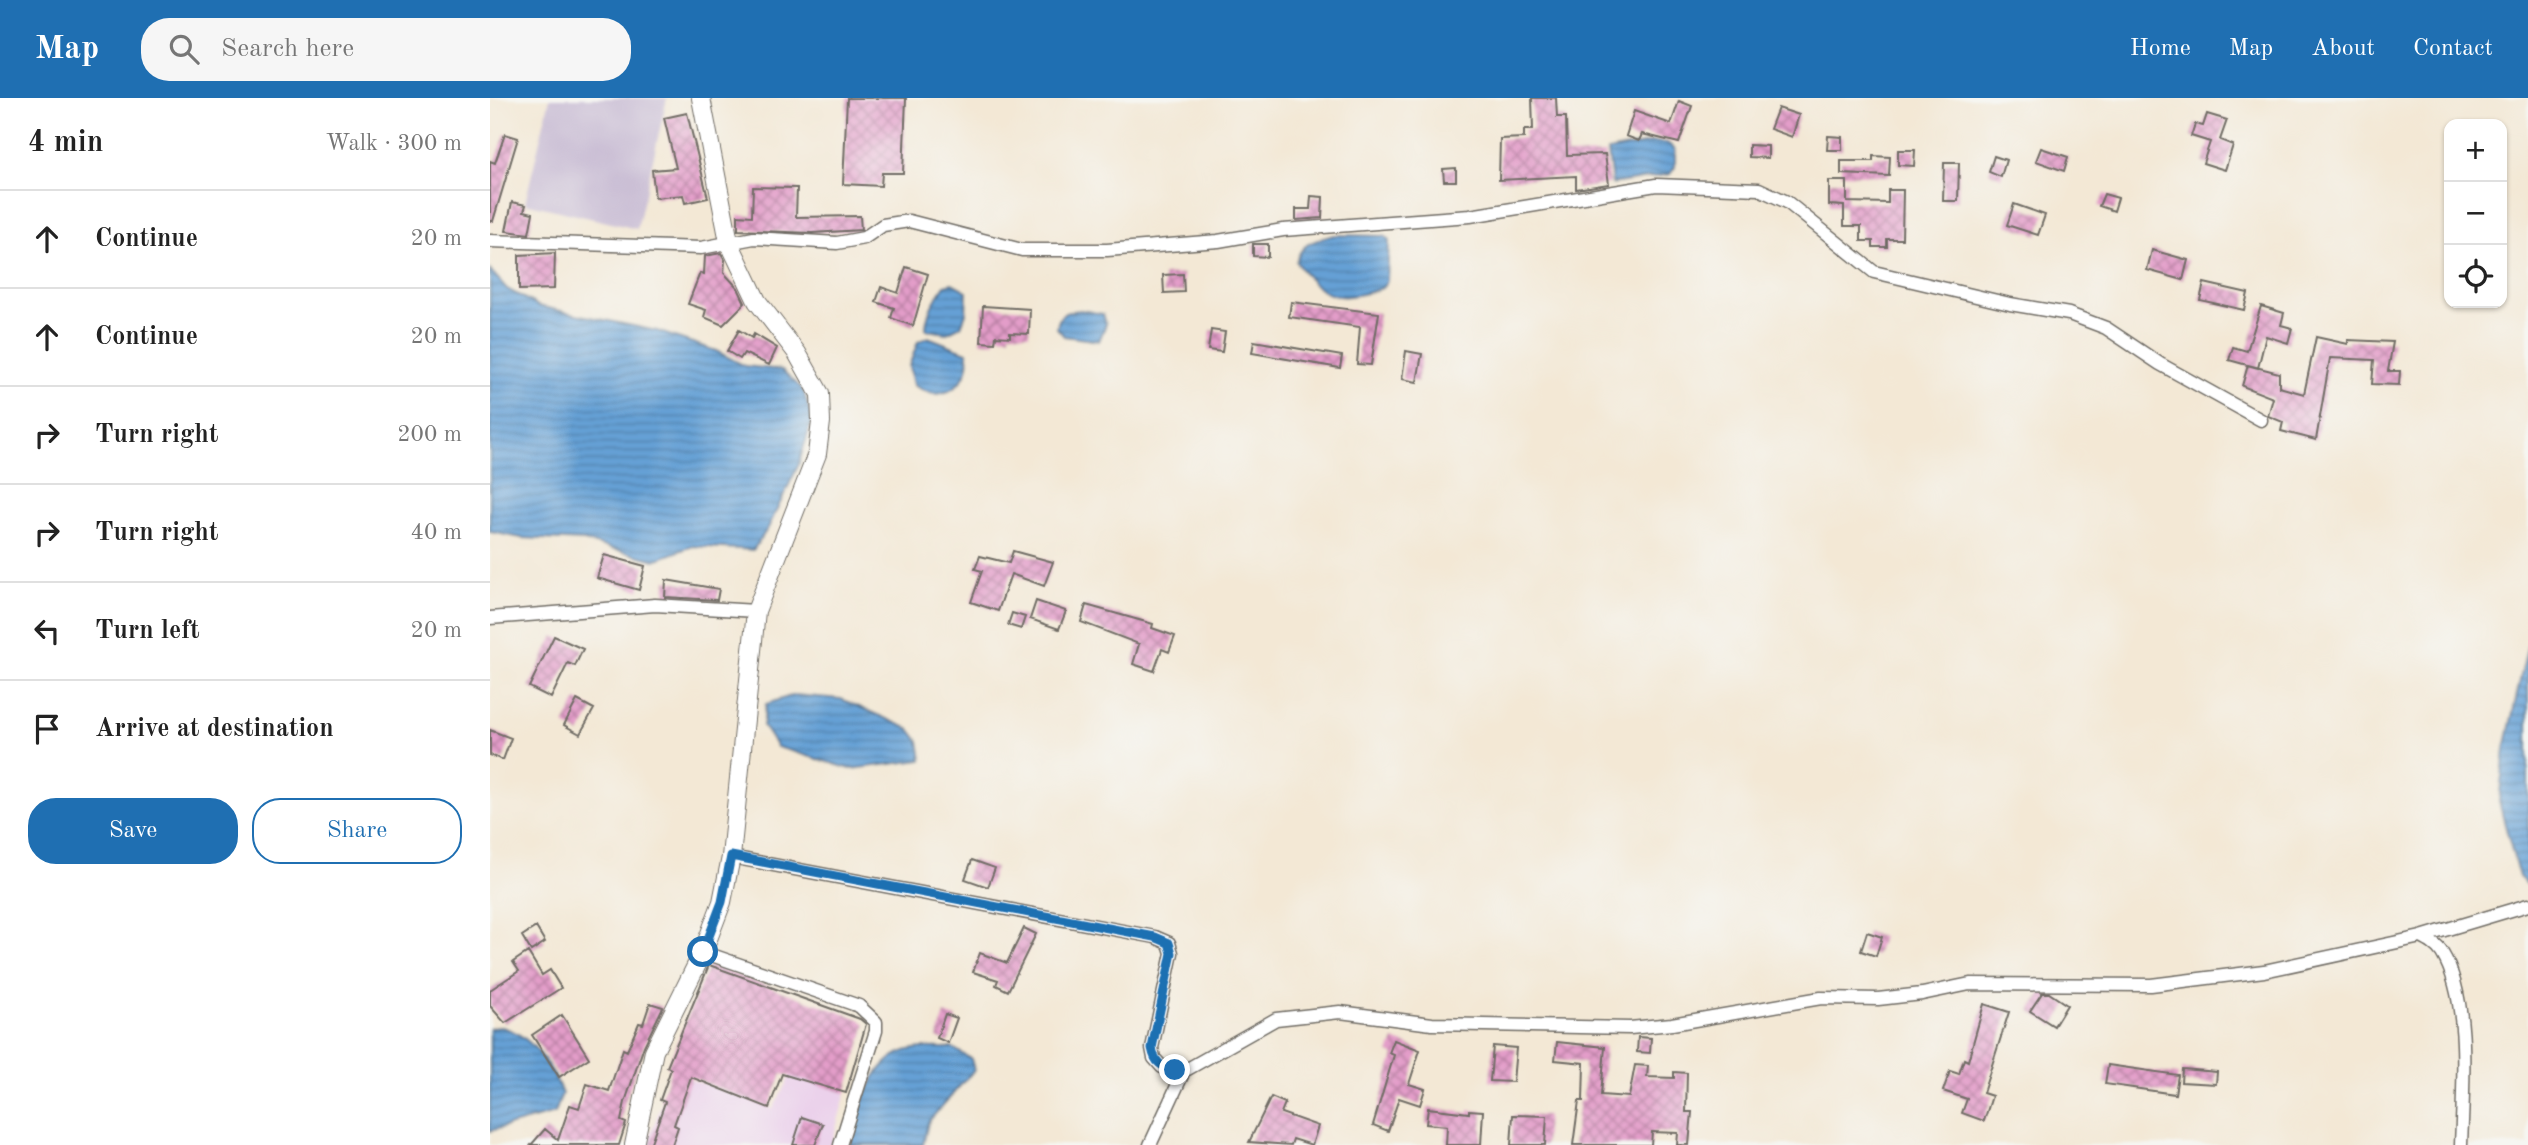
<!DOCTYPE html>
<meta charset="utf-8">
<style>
body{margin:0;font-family:"Old Standard TT",serif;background:#f6f6f6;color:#222}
.controls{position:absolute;right:21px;top:21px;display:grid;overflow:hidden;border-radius:14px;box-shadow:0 2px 5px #0004}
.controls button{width:63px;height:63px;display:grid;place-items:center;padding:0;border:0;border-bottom:2px solid #e0e0e0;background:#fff;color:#222;font:35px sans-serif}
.stop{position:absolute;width:21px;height:21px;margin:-16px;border:5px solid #1f6fb2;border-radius:50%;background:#fff}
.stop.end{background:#1f6fb2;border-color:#fff;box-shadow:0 2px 7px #0008}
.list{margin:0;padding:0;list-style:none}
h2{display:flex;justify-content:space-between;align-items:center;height:91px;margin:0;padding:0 28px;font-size:30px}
h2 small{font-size:23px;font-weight:400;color:#767676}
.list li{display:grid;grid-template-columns:46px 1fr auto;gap:21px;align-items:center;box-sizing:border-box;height:98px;padding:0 28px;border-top:2px solid #e0e0e0}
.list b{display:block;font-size:26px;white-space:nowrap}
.list em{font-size:23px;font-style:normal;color:#767676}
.actions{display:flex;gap:14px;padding:21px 28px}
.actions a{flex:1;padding:16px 0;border:2px solid #1f6fb2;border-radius:28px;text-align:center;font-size:24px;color:#1f6fb2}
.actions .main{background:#1f6fb2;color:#fff}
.icon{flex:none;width:38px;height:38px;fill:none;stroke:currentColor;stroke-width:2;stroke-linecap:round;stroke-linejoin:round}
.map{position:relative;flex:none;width:2038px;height:1047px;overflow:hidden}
header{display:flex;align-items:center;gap:42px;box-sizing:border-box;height:98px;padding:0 35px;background:#1f6fb2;color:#fff}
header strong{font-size:33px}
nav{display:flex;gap:38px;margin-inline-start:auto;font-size:24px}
.search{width:490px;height:63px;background:#f6f6f6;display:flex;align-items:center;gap:18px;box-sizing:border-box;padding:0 24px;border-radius:28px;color:#767676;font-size:26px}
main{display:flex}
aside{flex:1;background:#fff}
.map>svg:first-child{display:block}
.built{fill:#ebd1eb}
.industrial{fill:#cbbfd5}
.water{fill:url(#water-rules);stroke:#486680;stroke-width:2}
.building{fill:url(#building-cross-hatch)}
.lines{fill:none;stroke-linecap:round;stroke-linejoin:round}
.street-casing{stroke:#716d66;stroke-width:15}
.secondary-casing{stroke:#716d66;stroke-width:20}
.street{stroke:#fff;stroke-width:12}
.secondary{stroke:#fff;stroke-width:18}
.route{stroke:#1f6fb2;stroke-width:9}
</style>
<header>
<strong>Map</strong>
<div class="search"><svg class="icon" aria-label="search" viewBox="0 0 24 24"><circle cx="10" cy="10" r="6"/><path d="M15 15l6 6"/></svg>Search here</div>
<nav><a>Home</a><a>Map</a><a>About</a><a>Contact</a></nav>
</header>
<main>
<aside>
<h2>4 min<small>Walk · 300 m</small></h2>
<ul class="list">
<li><svg class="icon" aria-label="ahead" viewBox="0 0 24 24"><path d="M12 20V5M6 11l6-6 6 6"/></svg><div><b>Continue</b></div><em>20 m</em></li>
<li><svg class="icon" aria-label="ahead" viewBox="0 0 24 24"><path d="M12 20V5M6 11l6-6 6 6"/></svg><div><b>Continue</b></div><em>20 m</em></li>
<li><svg class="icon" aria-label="right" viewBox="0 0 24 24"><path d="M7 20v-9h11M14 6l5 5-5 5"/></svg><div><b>Turn right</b></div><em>200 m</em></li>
<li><svg class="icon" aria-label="right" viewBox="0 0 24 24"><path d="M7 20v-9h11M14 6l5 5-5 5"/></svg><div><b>Turn right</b></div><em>40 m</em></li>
<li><svg class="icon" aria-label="left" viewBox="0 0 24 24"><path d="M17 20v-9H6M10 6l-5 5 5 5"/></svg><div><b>Turn left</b></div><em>20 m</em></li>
<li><svg class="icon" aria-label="arrive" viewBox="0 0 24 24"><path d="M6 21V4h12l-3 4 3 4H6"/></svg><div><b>Arrive at destination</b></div></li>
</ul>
<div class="actions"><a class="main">Save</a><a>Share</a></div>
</aside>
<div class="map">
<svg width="2038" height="1047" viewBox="0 0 2038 1047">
<defs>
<pattern id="water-rules" width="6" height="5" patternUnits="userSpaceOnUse" patternTransform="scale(1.75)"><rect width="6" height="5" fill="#65a0d5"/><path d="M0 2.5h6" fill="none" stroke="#5383ad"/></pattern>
<pattern id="building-cross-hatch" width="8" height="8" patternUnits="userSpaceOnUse" patternTransform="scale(1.75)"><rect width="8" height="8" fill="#e39dc9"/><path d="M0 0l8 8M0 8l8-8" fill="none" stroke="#b880a3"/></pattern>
</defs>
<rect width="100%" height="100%" fill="#f6f6f2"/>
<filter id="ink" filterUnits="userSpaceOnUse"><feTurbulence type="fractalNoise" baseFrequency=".0143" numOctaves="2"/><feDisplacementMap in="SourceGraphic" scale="14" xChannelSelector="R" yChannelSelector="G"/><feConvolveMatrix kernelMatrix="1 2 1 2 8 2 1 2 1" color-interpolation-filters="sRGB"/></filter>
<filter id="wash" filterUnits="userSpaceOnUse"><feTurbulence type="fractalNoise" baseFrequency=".00686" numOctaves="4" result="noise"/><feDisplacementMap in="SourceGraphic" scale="28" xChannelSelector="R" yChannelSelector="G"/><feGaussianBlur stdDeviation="1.57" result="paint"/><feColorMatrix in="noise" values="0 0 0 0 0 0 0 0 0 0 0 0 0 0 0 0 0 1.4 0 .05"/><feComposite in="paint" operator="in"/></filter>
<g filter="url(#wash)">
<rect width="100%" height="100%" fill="#f3e8d5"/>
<path class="built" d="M184 975 283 1011 300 978 356 995 341 1047H156Z"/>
<path class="industrial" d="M60 0H177L147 131 35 105Z"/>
<path class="water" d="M1164 44 1177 45 1185 51V69L1180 76 1122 86 1118 53Z
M844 137 894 138 899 142 897 182 892 190C848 205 833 202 806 164 811 144 827 142 844 137Z
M0 172 17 191 48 208 167 233 226 253 255 268 292 272 313 292 322 322 308 368 278 430 263 452 203 448 165 462 94 443 32 440 0 434Z
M462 185 477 193 476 215 471 228 457 235 436 232C436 214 445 202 455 187Z
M591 212 613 216 616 226 609 243 574 238 567 230C569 214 576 214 591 212Z
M438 239 477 254C484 273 465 298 444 296 437 295 429 290 423 287L419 268 428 244Z
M2038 546V787L2029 779 2009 704 2015 651Z
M304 597 351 601 420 631 429 643 432 662 361 671 287 649 273 628 276 606Z
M12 929C41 937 62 968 72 996L65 1015 0 1033V930Z
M463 950 481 961 484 972 438 1024 433 1047H360C369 1012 382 957 424 951 436 949 450 950 463 950Z"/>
<g id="blocks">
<path class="building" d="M357 0H416L413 75H392L391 88 353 86Z
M1042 0H1066L1067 19H1076L1077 57 1115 56 1119 86 1086 91V78L1009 82 1010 41 1034 40V32H1043Z
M1189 3 1202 8 1189 45 1152 36 1149 43 1136 38 1144 13 1181 26Z
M1288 10 1309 17 1302 39 1280 31Z
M197 15 218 100 195 105 193 97 165 100 162 72 186 70 174 20Z
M1717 16 1737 22 1730 42 1743 47 1735 72 1713 65 1720 44 1701 38 1705 26 1713 28Z
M15 36 28 40 3 123H0V63L5 65Z
M1338 38 1352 39V52H1337Z
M1259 47 1278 48V60L1259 59Z
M1551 50 1578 59 1574 73 1546 63Z
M1408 52H1425L1424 68 1408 67Z
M1383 58 1400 59 1399 78 1351 76V63H1383Z
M1504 58 1516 62 1511 79 1499 74Z
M1454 65H1469L1468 103H1453Z
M966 70V83H954L953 71Z
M1339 83H1357V104L1398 105V92H1413L1412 141H1397V149H1383V143H1371V128H1354V108L1339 107Z
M263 89 307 90 306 119 370 118 371 132 322 135 248 132V117L262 118Z
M1614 96 1628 100 1624 113 1609 108Z
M821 98 833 99 832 120 806 122V111H820Z
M22 104 36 107 34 113 43 115 39 136 16 133Z
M1524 106 1555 117 1548 137 1517 127Z
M763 146H778V159L763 158Z
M1662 152 1698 162 1693 182 1657 172Z
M65 155 64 191 29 192V157Z
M231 155 235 162 234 175 248 190 255 205 233 227 214 219 216 212 198 206 210 175 214 176 215 158Z
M416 169 438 176 423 228 401 220 404 210 386 204 391 189 408 195Z
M693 176 694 194 674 195 673 177Z
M1714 185 1758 195 1754 212 1710 202Z
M801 204 889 215 881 267 867 266 870 229 799 219Z
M493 208 540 211 539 236 520 235V239L506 238 505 245 491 244Z
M1771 208 1794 215 1791 227 1802 230 1798 245 1776 238 1768 270 1739 262 1743 249 1757 253Z
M249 232 262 240 264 236 287 250 279 267 254 255 250 261 237 253Z
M721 232 735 234 732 254 718 252Z
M1826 239 1858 246V242L1903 244 1898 273H1910L1909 287 1882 286 1884 262 1840 260 1826 342 1791 333 1793 324 1778 318 1783 300 1752 288 1758 267 1789 275V289L1814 296Z
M764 243 852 258 850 270 762 255Z
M916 253 932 256 927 284 912 281Z
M523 453 563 464 554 488 521 476 508 513 481 504 492 473 485 471 490 458 519 465Z
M114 457 155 468 149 492 107 480Z
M176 482 229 491 227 502 175 499Z
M546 503 576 513 569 531 540 521Z
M596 507 663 526 662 530 685 538 679 554 672 551 664 573 643 566 649 546 591 524Z
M522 515 535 519 531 531 518 527Z
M64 538 93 551 85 568 78 565 61 600 39 589Z
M87 602 104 611 90 636 74 627Z
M0 632 21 640 13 662 0 657Z
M482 762 505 770 498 789 475 781Z
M46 829 55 844 41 853 32 838Z
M534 830 546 836 518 893 506 887 508 882 483 874 490 855 517 865Z
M1377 834 1392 839 1386 858 1371 853Z
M38 854 52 877 60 872 71 890 15 925 0 908V892L29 873 23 864Z
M219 867 370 921 376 926 356 995 292 976 279 1010 201 979 184 1027 188 1029 182 1047H160L175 1004 170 1002 181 971 177 969Z
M1552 895H1559L1577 907 1564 928 1540 913Z
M160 905 173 909 154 948 135 1004 131 1023 136 1025 129 1047H41L55 1031 68 1042 80 1007 89 1010 97 986 119 993 133 951 137 953 149 925 153 926Z
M1494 906 1519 914 1493 995 1502 998 1494 1023 1472 1015 1477 1001 1453 993 1460 973 1469 976 1474 961 1478 963Z
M455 916 467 920 458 945 447 940Z
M72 917 99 960 69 979 42 937Z
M1148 939 1161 940 1160 955 1147 954Z
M904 942 930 952 919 986 935 991 930 1007 909 1000 898 1033 883 1027 904 957 899 955Z
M1067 944 1115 949 1111 997 1139 999 1145 967 1158 968 1157 979 1184 980V974L1197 975 1196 1014H1202L1199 1047H1187L1188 1035 1162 1034 1161 1047H1083L1089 1003H1093L1094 965 1065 962Z
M1003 948 1026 950 1023 984 1000 983Z
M1618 967 1688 977 1685 996 1615 986Z
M1692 971 1727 974 1726 986 1691 984Z
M781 999 795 1005 791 1015 828 1028 822 1047 803 1041 801 1047 759 1044Z
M938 1010 979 1015V1012L993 1013 991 1047H956L957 1028 936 1026Z
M1023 1017 1057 1018 1055 1047H1021Z
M312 1019 333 1026 325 1047H303Z"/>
</g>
</g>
<g filter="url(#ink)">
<use href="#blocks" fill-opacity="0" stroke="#716d66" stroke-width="2"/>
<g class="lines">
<defs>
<path id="street" d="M0 143 211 150 264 140 347 145 374 140 393 127 419 123 532 152H617L728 143 793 132 980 118 1166 87 1269 91 1297 104 1384 174 1520 206 1579 216 1616 230 1670 266 1771 322
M0 520 165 507 266 513
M241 759 665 839 679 845 682 855 662 950 664 960 672 969 694 973
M1931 839C1939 843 1947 847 1952 855 1981 902 1973 993 1971 1047
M213 854 369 908 386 924V933L350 1047
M660 1047 694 973 786 921 850 914 942 926 1140 930 1182 926 1331 900 1388 901 1432 896 1480 886 1661 887 1774 873 1931 839 2038 807"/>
<path id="secondary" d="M144 1047 164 953 213 854 232 804 241 759 266 513 327 356 331 324 330 296 307 255 267 203 239 144 211 0"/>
</defs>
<use href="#street" class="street-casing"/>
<use href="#secondary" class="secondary-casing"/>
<use href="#street" class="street"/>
<use href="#secondary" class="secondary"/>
</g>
</g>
<g class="lines" filter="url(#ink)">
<path class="route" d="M213 854 232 804 241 758 665 839 679 845 682 855 662 950C665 965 671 969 685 972"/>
</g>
</svg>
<div class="controls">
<button>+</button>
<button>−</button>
<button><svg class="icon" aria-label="locate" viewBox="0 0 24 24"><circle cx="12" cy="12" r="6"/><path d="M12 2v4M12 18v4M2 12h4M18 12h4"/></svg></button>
</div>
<div class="stop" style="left:213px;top:854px"></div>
<div class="stop end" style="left:685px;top:972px"></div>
</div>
</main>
